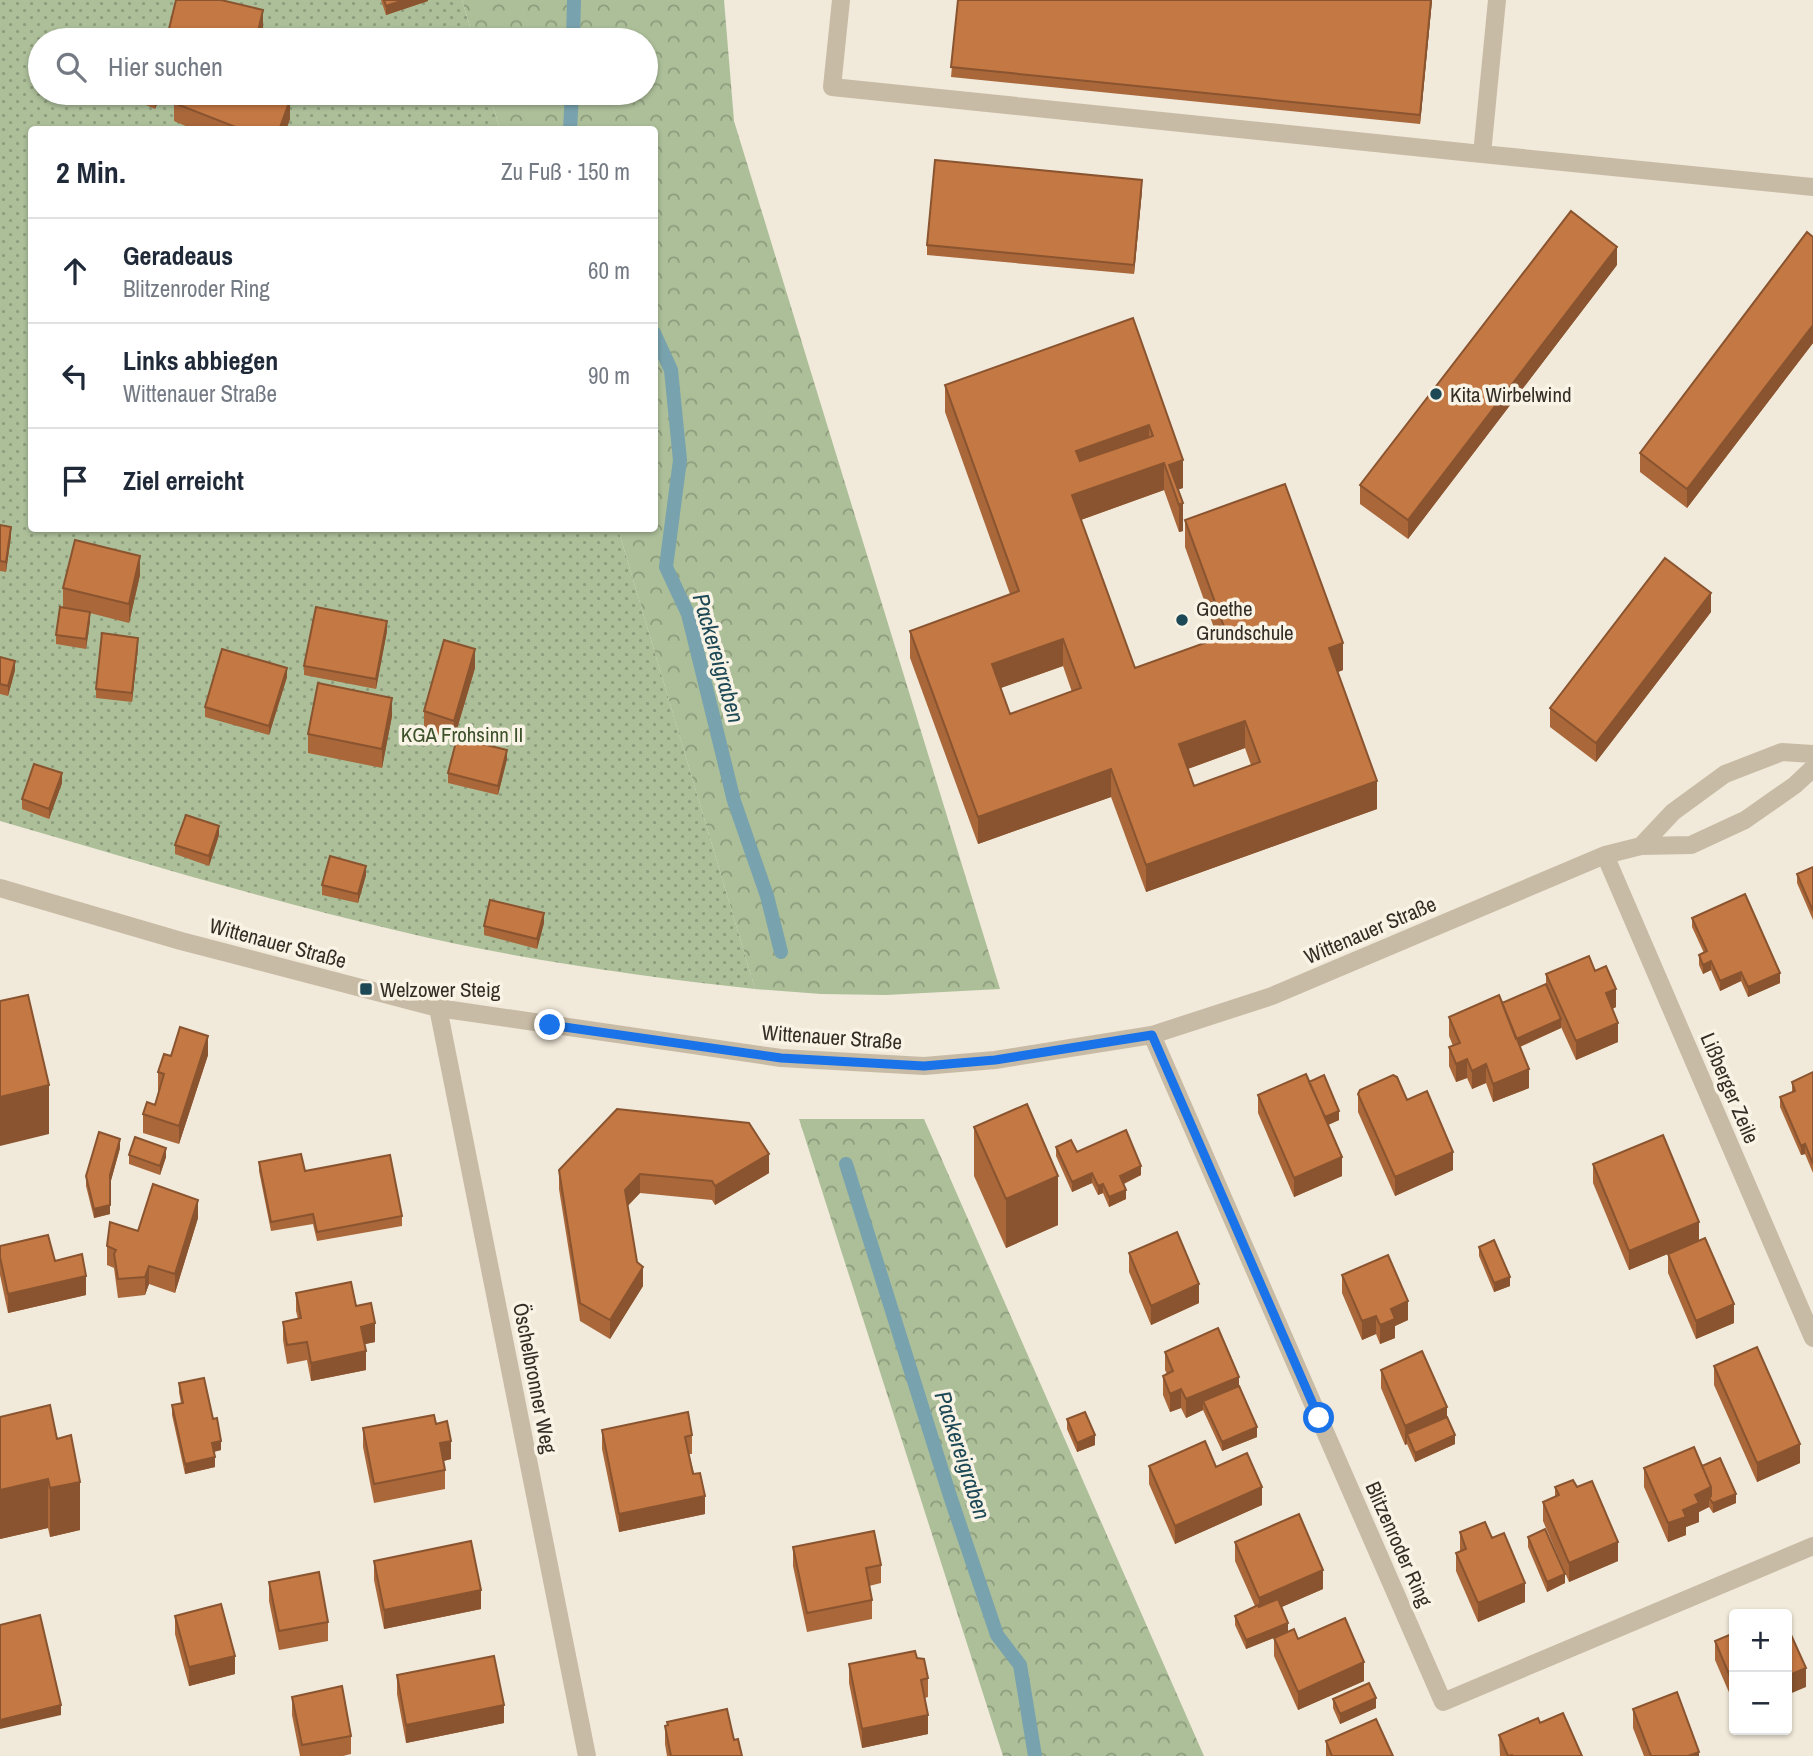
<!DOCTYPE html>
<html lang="de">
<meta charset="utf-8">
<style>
body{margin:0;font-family:"Archivo Narrow",sans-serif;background:#f6f6f7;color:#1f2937}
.controls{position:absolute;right:21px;bottom:21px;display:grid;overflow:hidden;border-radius:7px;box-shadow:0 2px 5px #0004}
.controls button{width:63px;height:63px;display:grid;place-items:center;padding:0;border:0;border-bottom:2px solid #e0e1e3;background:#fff;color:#1f2937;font:35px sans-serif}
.stop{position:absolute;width:21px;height:21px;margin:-16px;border:5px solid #1a73e8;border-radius:50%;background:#fff}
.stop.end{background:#1a73e8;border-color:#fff;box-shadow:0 2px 7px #0008}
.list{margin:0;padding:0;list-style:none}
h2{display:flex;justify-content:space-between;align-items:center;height:91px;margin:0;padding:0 28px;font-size:30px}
h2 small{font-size:23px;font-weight:400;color:#747a83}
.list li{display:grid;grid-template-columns:46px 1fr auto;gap:21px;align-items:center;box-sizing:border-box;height:105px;padding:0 28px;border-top:2px solid #e0e1e3}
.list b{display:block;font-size:26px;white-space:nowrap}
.list p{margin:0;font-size:23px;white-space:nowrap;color:#747a83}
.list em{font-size:23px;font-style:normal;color:#747a83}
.icon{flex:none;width:38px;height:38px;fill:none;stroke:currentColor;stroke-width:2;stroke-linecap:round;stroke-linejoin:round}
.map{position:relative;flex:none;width:1813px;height:1756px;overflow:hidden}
.search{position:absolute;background:#fff;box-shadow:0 2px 5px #0004;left:28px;top:28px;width:630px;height:77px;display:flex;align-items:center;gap:18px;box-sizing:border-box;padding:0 24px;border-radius:38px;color:#747a83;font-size:26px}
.panel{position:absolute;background:#fff;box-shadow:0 2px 5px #0004;left:28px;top:126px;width:630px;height:406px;border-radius:7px}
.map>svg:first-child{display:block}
.park{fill:url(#park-crowns)}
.garden{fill:url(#garden-dots)}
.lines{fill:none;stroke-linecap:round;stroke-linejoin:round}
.stream{stroke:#78a2ad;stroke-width:14}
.minor{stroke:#c8bba5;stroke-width:18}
.wall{fill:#a9673a;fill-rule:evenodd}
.shaded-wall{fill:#89542f}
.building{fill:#c47843;stroke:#89542f;stroke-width:2;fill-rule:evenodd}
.route{stroke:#1a73e8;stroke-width:9}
.poi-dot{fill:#1d4855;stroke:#f9f3e5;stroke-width:2.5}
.labels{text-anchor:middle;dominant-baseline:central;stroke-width:7;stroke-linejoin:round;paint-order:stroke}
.poi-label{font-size:21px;fill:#342d26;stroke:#f9f3e5;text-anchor:start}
.park-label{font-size:21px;fill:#3d522a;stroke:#f9f3e5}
.street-label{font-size:21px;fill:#342d26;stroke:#f9f3e5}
.water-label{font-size:23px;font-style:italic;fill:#1d4855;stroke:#f9f3e5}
</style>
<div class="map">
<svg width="1813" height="1756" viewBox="0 0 1813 1756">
<defs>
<pattern id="park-crowns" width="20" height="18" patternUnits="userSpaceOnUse" patternTransform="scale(1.75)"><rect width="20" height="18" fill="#acbf99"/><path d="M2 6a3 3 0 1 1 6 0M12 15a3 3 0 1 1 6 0" fill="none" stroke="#8d9c7d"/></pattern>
<pattern id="garden-dots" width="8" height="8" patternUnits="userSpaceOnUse" patternTransform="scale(1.75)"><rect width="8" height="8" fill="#acbf99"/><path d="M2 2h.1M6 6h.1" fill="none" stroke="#8d9c7d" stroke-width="1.8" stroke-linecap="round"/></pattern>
</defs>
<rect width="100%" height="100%" fill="#f1e9d9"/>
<path class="park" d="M462 0H724L734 121 1000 989 886 995 821 994 755 989 618 529 654 528V130L500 129 489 93H646V40H474Z
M799 1119H924L1204 1756H1003Z"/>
<path class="garden" d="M0 0H462L474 40H40V93H489L500 129 32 130V528L618 529 755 989C636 976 516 959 399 931 265 900 132 859 0 821Z"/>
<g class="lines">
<path class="stream" d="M573 40 574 0
M570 130 572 93
M654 333 671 370 680 460 666 567 688 614 734 801 767 896 781 952
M846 1164 950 1496 997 1635 1020 1665 1035 1756"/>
<path class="minor" d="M841 0 832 87 1482 154
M1497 0 1482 154 1813 187
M1641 846 1673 812 1725 774 1782 752 1813 754
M1605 855 1813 1338
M0 888 181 941 438 1008 781 1058 924 1066 995 1060 1152 1035 1272 996 1605 855 1641 846 1691 845 1745 820 1795 785 1813 768
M438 1008 587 1756
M1152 1035 1443 1702 1813 1546"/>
</g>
<path class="wall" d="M381 0H428V1L386 15Z
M958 0H1432L1420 124 951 77Z
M263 29 260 40H168V33Z
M121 93H162L155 109 121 94Z
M174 103 290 119 286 130H195L174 121Z
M1142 190 1134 274 927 255V245Z
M1813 237V343L1687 508 1640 472V453Z
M1617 265 1408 539 1360 504V485Z
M1133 318 1183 488 1178 489 1183 531 1179 532 1164 490 1081 520 1135 668 1218 639 1185 547V520L1343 670 1337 672 1377 809 1146 892 1111 797 978 844 910 658V631L1010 594 945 412V385ZM1063 666 1072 692 1010 714 1001 688ZM1245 748 1251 765 1194 786 1188 769Z
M0 525 11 536 6 572 0 571Z
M140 575 129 623 90 613V621L86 649 56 644V635L74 609 63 607V588Z
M1711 612 1596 762 1550 727V708Z
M387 631 376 689 304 675V666Z
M138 647 132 702 96 698V689Z
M0 657 15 670 8 696 0 694Z
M475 668 454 739 424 730V711Z
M287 677 269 735 205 717V707Z
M392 716 382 768 308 753V734Z
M507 759 498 795 448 783V773Z
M62 783 49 819 22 809V799Z
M219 835 209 866 175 854V845Z
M1813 867V920L1797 883V874Z
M366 875 358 903 322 895V885Z
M1692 918 1780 983 1748 997 1741 981 1720 991 1711 970 1703 974 1699 965V955L1704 953 1692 927Z
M544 923 537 949 484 935V926Z
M1595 971 1616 1007 1612 1009 1618 1042 1576 1060 1561 1027V1028L1520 1047 1529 1088 1493 1102 1486 1083 1472 1089 1467 1078 1456 1082 1449 1066V1047L1453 1046 1449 1036V1017L1502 1003 1546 984V974Z
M208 1055 179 1144 143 1133V1114L155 1105 159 1091H158V1072L171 1056Z
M1813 1072V1173L1805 1154 1801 1155 1780 1107V1097L1792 1092V1082Z
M1309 1082 1339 1120 1328 1125 1342 1176 1294 1197 1258 1113V1095Z
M1358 1094 1453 1170 1395 1196 1358 1112Z
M974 1127 1058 1225 1006 1248 974 1176Z
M1056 1147 1077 1152 1141 1175 1124 1184 1126 1199 1109 1207 1103 1193 1098 1195 1092 1183 1072 1192 1056 1156Z
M120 1148 110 1184V1214L94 1218 86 1186V1176Z
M129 1155 166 1157 160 1175 129 1164Z
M259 1162 305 1171 402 1216V1226L317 1241 313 1224 271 1231 259 1171Z
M1593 1164 1699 1241 1734 1323 1696 1339 1668 1273V1254L1687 1246 1629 1270 1593 1183Z
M559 1170 769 1173 715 1205 712 1200 640 1193 628 1206 637 1262 643 1286 610 1339 580 1321 559 1189Z
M198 1218 175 1293 149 1284 145 1295 118 1298 114 1268 107 1265V1246L138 1231Z
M0 1246 55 1261 86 1295 8 1313 0 1275Z
M1479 1247 1510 1286 1494 1292 1479 1256Z
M1129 1253 1199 1303 1151 1325 1129 1272Z
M1342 1275 1408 1320 1395 1326V1338L1380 1344 1376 1334 1362 1340 1342 1293Z
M296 1293 356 1306 375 1342 365 1344 366 1370 311 1381 307 1360 287 1364 283 1340V1322L298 1319 296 1311Z
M1165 1352 1239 1386 1257 1437 1222 1451 1203 1410 1186 1418 1181 1408 1170 1412 1163 1395V1376L1167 1374 1165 1370Z
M1714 1366 1800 1463 1757 1482 1714 1385Z
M1381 1370 1447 1417 1455 1444 1415 1462 1407 1444 1405 1445 1381 1388Z
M179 1383 213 1419 221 1450 214 1452 215 1467 185 1474 172 1415V1405L181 1403 179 1392Z
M1067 1419 1095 1445 1077 1452 1067 1429Z
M436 1424 451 1459 443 1461 445 1470V1489L374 1503 363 1447V1428Z
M602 1430 692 1435V1454H689L705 1514 619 1532 602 1449Z
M57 1439 80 1530 50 1537 48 1528 0 1539Z
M1149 1466 1216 1467 1262 1505 1175 1544 1149 1484Z
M1702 1466 1736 1503 1713 1513 1709 1507 1699 1512V1522L1686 1527V1535L1668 1542 1644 1487V1468Z
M1555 1487 1618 1561 1569 1582 1543 1521V1502L1555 1497Z
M1460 1532 1492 1538 1525 1602 1478 1622 1456 1571V1553L1460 1551Z
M1528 1537 1565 1583 1547 1592 1528 1547Z
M1235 1542 1323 1589 1281 1607 1288 1631 1364 1681 1298 1710 1274 1656V1638L1246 1649 1235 1625V1616L1255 1606 1235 1561Z
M793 1547 881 1565V1583L869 1586 872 1600V1619L807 1632 793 1566Z
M374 1561 481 1609 384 1629 374 1580Z
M269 1582 328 1622V1641L279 1650 269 1601Z
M175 1616 235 1674 189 1686 175 1634Z
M1734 1633V1704L1715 1660V1641Z
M917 1658 928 1678V1697L925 1698 928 1734 862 1748 849 1683V1664Z
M397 1675 504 1723 406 1743 397 1694Z
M292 1697 351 1736V1754L343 1756H300L292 1715Z
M1333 1699 1376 1708 1340 1724 1333 1708Z
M1633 1709 1699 1756H1644L1633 1728Z
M1540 1723 1582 1756H1500L1499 1735Z
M665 1726 734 1740 742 1756H667L665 1744Z
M1326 1741 1393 1756H1326Z"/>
<path class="shaded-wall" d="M404 0H428V1L386 15V6Z
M1431 0H1432L1420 124V115Z
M263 10V29L260 40H256Z
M158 93H162L155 109V99Z
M290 100V119L286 130H279Z
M1142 180V190L1134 274V265Z
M1617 247V265L1408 539V520Z
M1813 325V343L1687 508V489Z
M1149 425V452L1076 478V451Z
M1183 460V488L1174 491 1169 465Z
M1164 463V490L1072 523V495Z
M1183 503V531L1179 532V505Z
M11 527V536L6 572V562Z
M140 556V575L129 623V604Z
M1711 593V612L1596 762V743Z
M90 612V621L86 649V639Z
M387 621V631L376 689V679Z
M138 638V647L132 702V693Z
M1063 639V666L992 691V664Z
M1343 643V670L1329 676V648Z
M475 649V668L454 739V721Z
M15 661V670L8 696V686Z
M287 668V677L269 735V726Z
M392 698V716L382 768V749Z
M1245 721V748L1179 772V744Z
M507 750V759L498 795V786Z
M1111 769V797L978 844V817Z
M62 773V783L49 819V809Z
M1377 781V809L1146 892V865Z
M219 826V835L209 866V856Z
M366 866V875L358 903V894Z
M544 913V923L537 949V939Z
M1711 961V970L1703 974V965Z
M1741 972V981L1720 991V981Z
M1780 973V983L1748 997V987Z
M1616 989V1007L1606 1012V993Z
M1561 1019V1028L1514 1049V1040Z
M1618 1023V1042L1576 1060V1041Z
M208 1036V1055L179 1144V1126Z
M1467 1059V1078L1456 1082V1064Z
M1486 1064V1083L1472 1089V1071Z
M1529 1069V1088L1493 1102V1084Z
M49 1085V1134L0 1146V1097Z
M1339 1111V1120L1321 1128V1119Z
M120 1139V1148L110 1184V1175Z
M1805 1144V1154L1801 1155V1146Z
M166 1148V1157L160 1175V1166Z
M1453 1152V1170L1395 1196V1177Z
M769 1154V1173L715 1205V1186Z
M1342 1157V1176L1294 1197V1178Z
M1141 1166V1175L1120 1185V1176Z
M1092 1173V1183L1072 1192V1182Z
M640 1174V1193L625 1208V1190Z
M1058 1176V1225L1006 1248V1199Z
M1103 1184V1193L1098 1195V1186Z
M1126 1190V1199L1109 1207V1197Z
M198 1200V1218L175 1293V1274Z
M110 1205V1214L94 1218V1209Z
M1699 1222V1241L1629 1270V1251Z
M149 1266V1284L145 1295V1277Z
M643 1267V1286L610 1339V1320Z
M86 1276V1295L8 1313V1294Z
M1510 1277V1286L1494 1292V1283Z
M1199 1284V1303L1151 1325V1306Z
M1408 1301V1320L1395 1326V1338L1380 1344V1325L1391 1309Z
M1734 1304V1323L1696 1339V1321Z
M1376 1316V1334L1362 1340V1321Z
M375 1323V1342L361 1345V1327Z
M366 1351V1370L311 1381V1363Z
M1239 1377V1395L1203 1401V1410L1186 1418V1399Z
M1181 1389V1408L1170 1412V1394Z
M1447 1407V1426L1407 1434V1444L1405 1445V1426Z
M1257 1427V1437L1222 1451V1442Z
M1095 1435V1445L1077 1452V1443Z
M1455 1435V1444L1415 1462V1453Z
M221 1441V1450L212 1452V1443Z
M451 1441V1459L440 1462V1443Z
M1800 1444V1463L1757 1482V1463Z
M215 1457V1467L185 1474V1464Z
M48 1479V1528L0 1539V1490Z
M80 1482V1530L50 1537V1488Z
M1262 1487V1505L1175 1544V1526Z
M1711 1487V1501L1709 1498V1507L1699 1512V1522L1686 1527V1535L1668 1542V1523L1683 1510 1695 1495Z
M1736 1494V1503L1713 1513V1503Z
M705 1496V1514L619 1532V1514Z
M1618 1542V1561L1569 1582V1563Z
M1323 1570V1589L1259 1617V1598Z
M1565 1574V1583L1547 1592V1582Z
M1525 1583V1602L1478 1622V1603Z
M481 1590V1609L384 1629V1610Z
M1288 1623V1632L1246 1649V1640Z
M235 1656V1674L189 1686V1667Z
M1364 1662V1681L1298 1710V1692Z
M1806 1668V1687L1787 1695V1676Z
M1376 1698V1708L1340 1724V1714Z
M61 1705V1715L0 1729V1720Z
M504 1705V1723L406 1743V1725Z
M928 1715V1734L862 1748V1729Z
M1699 1752V1756H1688Z"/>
<path class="building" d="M176 0H221L263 10 256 40H196L168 33Z
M384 0H404L386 6Z
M958 0H1431L1420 115 951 67Z
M139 93H158L155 99Z
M178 93H270L290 100 279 130H243L174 103Z
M935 160 1142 180 1134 265 927 245Z
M1571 211 1617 247 1408 520 1360 485Z
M1807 232 1813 237V325L1687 489 1640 453Z
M1133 318 1183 460 1169 465 1183 503 1179 505 1164 463 1072 495 1135 668 1227 635 1185 520 1285 484 1343 643 1329 648 1377 781 1146 865 1111 769 978 817 910 631 1019 591 945 385ZM1149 425 1153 436 1080 461 1076 451ZM1063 639 1081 688 1010 714 992 664ZM1245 721 1260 762 1194 786 1179 744Z
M0 525 11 527 6 562 0 561Z
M75 540 140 556 129 604 63 588Z
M1665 558 1711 593 1596 743 1550 708Z
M60 607 90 612 86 639 56 635Z
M316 607 387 621 376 679 304 666Z
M102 633 138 638 132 693 96 689Z
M444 640 475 649 454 721 424 711Z
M222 649 287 668 269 726 205 707Z
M0 657 15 661 8 686 0 684Z
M318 683 392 698 382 749 308 734Z
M457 738 507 750 498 786 448 773Z
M34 764 62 773 49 809 22 799Z
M186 815 219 826 209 856 175 845Z
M330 856 366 866 358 894 322 885Z
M1813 867V911L1797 874Z
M1745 894 1780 973 1748 987 1741 972 1720 981 1711 961 1703 965 1699 955 1707 951 1692 918Z
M490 900 544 913 537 939 484 926Z
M1589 956 1595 971 1606 966 1616 989 1606 993 1618 1023 1576 1041 1546 974Z
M1546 984 1561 1019 1516 1039 1502 1003Z
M28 995 49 1085 0 1097V1001Z
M1499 995 1529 1069 1493 1084 1486 1064 1472 1071 1467 1059 1456 1064 1449 1047 1460 1043 1449 1017Z
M180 1027 208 1036 179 1126 143 1114 147 1102 155 1105 164 1074 158 1072 164 1054 171 1056Z
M1813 1072V1164L1805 1144 1801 1146 1780 1097 1795 1091 1792 1082Z
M1306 1074 1342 1157 1294 1178 1258 1095Z
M1324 1075 1339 1111 1325 1117 1309 1082Z
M1393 1075 1397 1077 1407 1100 1427 1091 1453 1152 1395 1177 1358 1094 1360 1090Z
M1027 1104 1058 1176 1006 1199 974 1127Z
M617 1109 749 1123 769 1154 715 1186 712 1181 640 1174 625 1190 637 1262 643 1267 610 1320 580 1303 559 1170Z
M1126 1130 1141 1166 1120 1176 1126 1190 1109 1197 1103 1184 1098 1186 1092 1173 1072 1182 1056 1147 1071 1140 1077 1152Z
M99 1132 120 1139 110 1175V1205L94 1209 86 1176Z
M1663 1135 1699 1222 1629 1251 1593 1164Z
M135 1137 166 1148 160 1166 129 1155Z
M301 1154 305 1171 390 1155 402 1216 317 1232 313 1214 271 1222 259 1162Z
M153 1184 198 1200 175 1274 149 1266 145 1277 118 1279 114 1254 116 1250 107 1246 110 1222 138 1231Z
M1177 1232 1199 1284 1151 1306 1129 1253Z
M48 1235 55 1261 82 1254 86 1276 8 1294 0 1257V1246Z
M1705 1238 1734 1304 1696 1321 1668 1254Z
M1494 1240 1510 1277 1494 1283 1479 1247Z
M1388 1255 1408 1301 1391 1309 1395 1319 1380 1325 1376 1316 1362 1321 1342 1275Z
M351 1282 356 1306 371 1303 375 1323 361 1327 366 1351 311 1363 307 1342 287 1345 283 1322 301 1318 296 1293Z
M1218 1328 1239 1377 1186 1399 1181 1389 1170 1394 1163 1376 1173 1371 1165 1352Z
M1757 1347 1800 1444 1757 1463 1714 1366Z
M1422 1351 1447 1407 1405 1426 1381 1370Z
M204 1378 213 1419 217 1418 221 1441 212 1443 215 1457 185 1464 172 1405 183 1403 179 1383Z
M1239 1386 1257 1427 1222 1442 1203 1401Z
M50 1405 57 1439 71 1435 80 1482 50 1488 48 1479 0 1490V1417Z
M688 1412 692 1435 685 1437 693 1474 700 1473 705 1496 619 1514 602 1430Z
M1085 1412 1095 1435 1077 1443 1067 1419Z
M434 1415 436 1424 447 1421 451 1441 440 1443 445 1470 374 1484 363 1428Z
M1447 1417 1455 1435 1415 1453 1407 1434Z
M1205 1441 1216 1467 1247 1453 1262 1487 1175 1526 1149 1466Z
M1694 1447 1711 1487 1695 1495 1699 1503 1683 1510 1686 1517 1668 1523 1644 1468Z
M1720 1458 1736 1494 1713 1503 1709 1498 1711 1496V1487L1702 1466Z
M1573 1480 1577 1487 1592 1481 1618 1542 1569 1563 1543 1502 1559 1495 1555 1487Z
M1299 1514 1323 1570 1259 1598 1235 1542Z
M1485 1522 1492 1538 1504 1533 1525 1583 1478 1603 1456 1553 1466 1549 1460 1532Z
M1545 1529 1565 1574 1547 1582 1528 1537Z
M874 1531 881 1565 866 1568 872 1600 807 1613 793 1547Z
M471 1541 481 1590 384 1610 374 1561Z
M319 1572 328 1622 279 1631 269 1582Z
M1278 1599 1288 1623 1246 1640 1235 1616 1258 1605 1259 1607Z
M221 1604 235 1656 189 1667 175 1616Z
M40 1615 61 1705 0 1720V1625Z
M1345 1618 1364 1662 1298 1692 1274 1638 1294 1629 1298 1639Z
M1787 1626 1806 1668 1787 1676Z
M1734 1633V1686L1715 1641Z
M915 1651 917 1658 924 1659 928 1678 921 1680 928 1715 862 1729 849 1664Z
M494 1656 504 1705 406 1725 397 1675Z
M1369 1683 1376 1698 1340 1714 1333 1699Z
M342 1686 351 1736 302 1745 292 1697Z
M1677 1692 1699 1752 1688 1756H1651L1633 1709Z
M727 1709 734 1740 738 1739 742 1756H671L665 1726 668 1725 667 1722Z
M1563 1713 1582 1756H1513L1512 1755 1508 1756 1499 1735 1538 1718 1540 1723Z
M1376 1719 1393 1756H1332L1326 1741Z"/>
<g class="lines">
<path class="route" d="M550 1025 781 1058 924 1066 995 1060 1152 1035 1319 1418"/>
</g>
<g class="poi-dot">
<circle cx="1436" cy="394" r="7"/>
<circle cx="1182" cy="620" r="7"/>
<rect x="359" y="982" width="14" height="14" rx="3.5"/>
</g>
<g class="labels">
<g class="poi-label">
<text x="1450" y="394">Kita Wirbelwind</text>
<text x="1196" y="608">Goethe<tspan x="1196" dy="24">Grundschule</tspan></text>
<text x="380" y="989">Welzower Steig</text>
</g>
<g class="park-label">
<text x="462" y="734">KGA Frohsinn II</text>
</g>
<g class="street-label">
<text transform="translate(1370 930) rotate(-23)">Wittenauer Straße</text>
<text transform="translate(278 943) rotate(15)">Wittenauer Straße</text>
<text transform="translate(832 1037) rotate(4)">Wittenauer Straße</text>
<text transform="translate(1730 1088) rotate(67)">Lißberger Zeile</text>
<text transform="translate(535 1378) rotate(79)">Öschelbronner Weg</text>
<text transform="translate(1399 1544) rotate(66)">Blitzenroder Ring</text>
</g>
<g class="water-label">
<text transform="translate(719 658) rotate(74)">Packereigraben</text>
<text transform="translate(963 1455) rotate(72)">Packereigraben</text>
</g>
</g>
</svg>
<div class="controls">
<button>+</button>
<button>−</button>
</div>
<div class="stop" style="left:1319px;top:1418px"></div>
<div class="stop end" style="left:550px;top:1025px"></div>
<div class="search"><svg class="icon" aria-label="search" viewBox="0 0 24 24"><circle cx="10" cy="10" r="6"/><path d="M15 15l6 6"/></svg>Hier suchen</div>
<section class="panel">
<h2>2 Min.<small>Zu Fuß · 150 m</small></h2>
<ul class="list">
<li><svg class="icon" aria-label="ahead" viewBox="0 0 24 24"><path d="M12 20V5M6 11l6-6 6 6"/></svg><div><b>Geradeaus</b><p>Blitzenroder Ring</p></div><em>60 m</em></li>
<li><svg class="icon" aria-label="left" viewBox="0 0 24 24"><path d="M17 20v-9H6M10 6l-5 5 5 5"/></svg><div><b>Links abbiegen</b><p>Wittenauer Straße</p></div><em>90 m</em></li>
<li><svg class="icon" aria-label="arrive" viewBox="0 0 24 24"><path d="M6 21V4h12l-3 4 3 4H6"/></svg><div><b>Ziel erreicht</b></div></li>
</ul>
</section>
</div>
